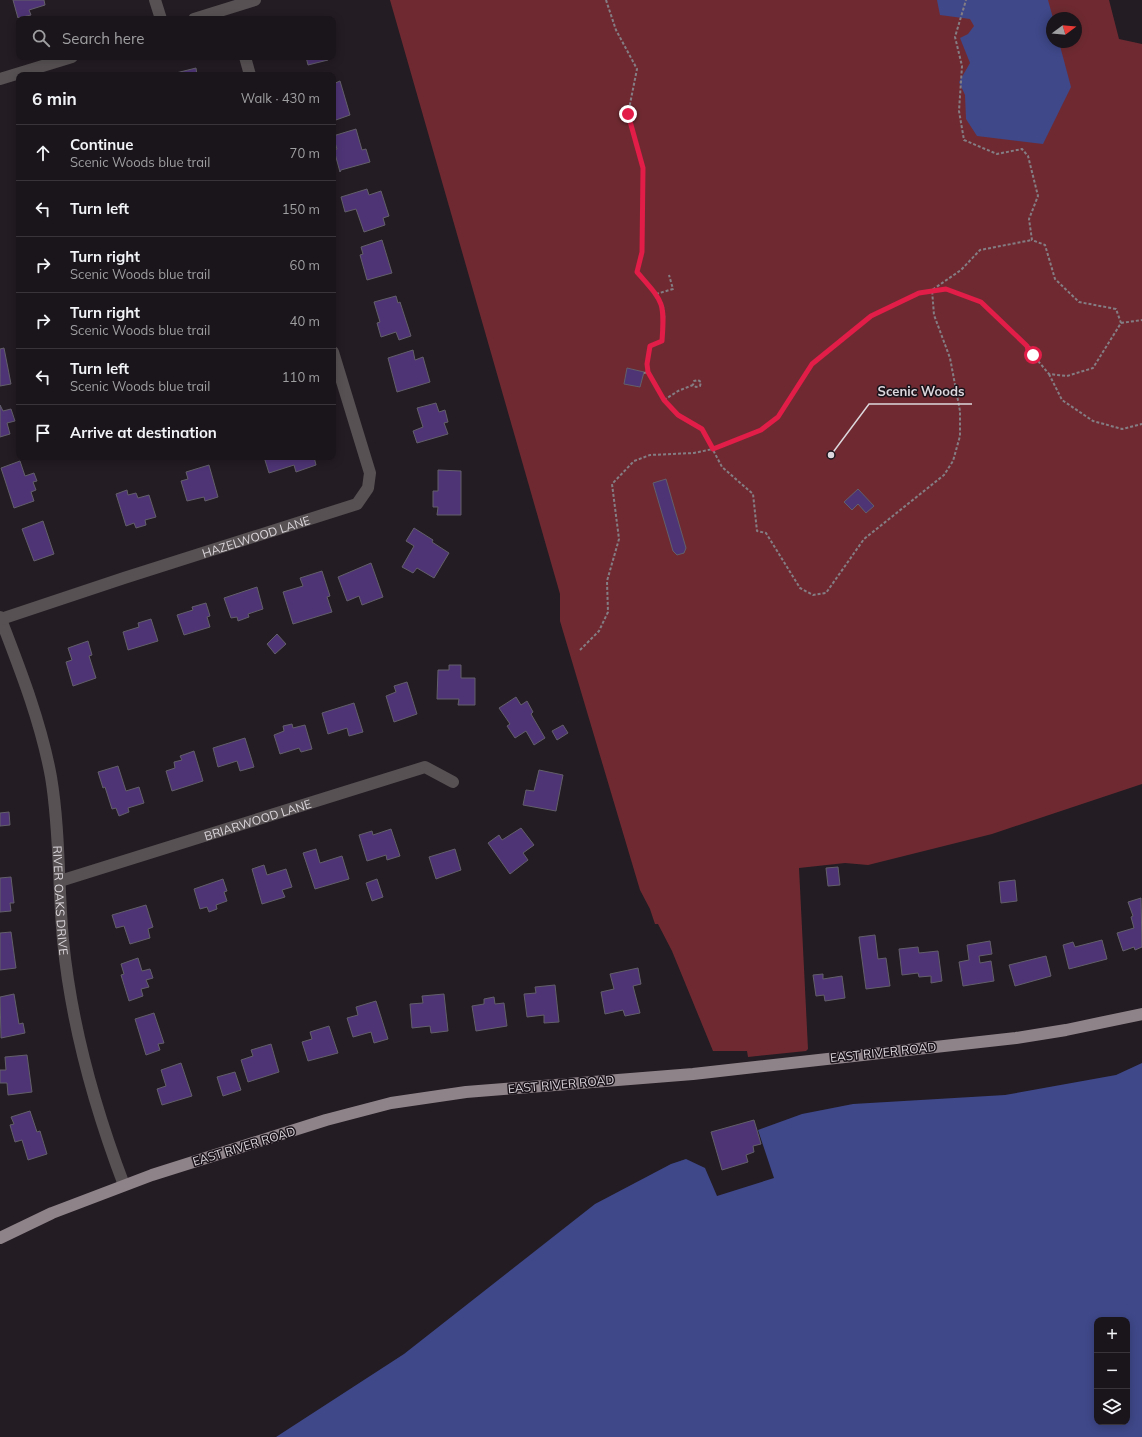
<!DOCTYPE html>
<meta charset="utf-8">
<style>
body{margin:0;font-family:Mulish,sans-serif;background:#272227;color:#f1f3f6}
.controls{position:absolute;right:12px;bottom:12px;display:grid;overflow:hidden;border-radius:8px;box-shadow:0 2px 10px #0003}
.controls button{width:36px;height:36px;display:grid;place-items:center;padding:0;border:0;border-bottom:1px solid #383439;background:#1a151a;color:#f1f3f6;font:20px sans-serif}
.compass{position:absolute;left:1046px;top:12px;width:36px;height:36px;border-radius:50%;background:#1a151a;box-shadow:0 2px 10px #0003;rotate:74deg}
.stop{position:absolute;width:12px;height:12px;margin:-9px;border:3px solid #e11d48;border-radius:50%;background:#fff}
.stop.end{background:#e11d48;border-color:#fff;box-shadow:0 1px 4px #0008}
.list{margin:0;padding:0;list-style:none}
h2{display:flex;justify-content:space-between;align-items:center;height:52px;margin:0;padding:0 16px;font-size:17px}
h2 small{font-size:13px;font-weight:400;color:#9f9fa2}
.list li{display:grid;grid-template-columns:26px 1fr auto;gap:12px;align-items:center;box-sizing:border-box;height:56px;padding:0 16px;border-top:1px solid #383439}
.list b{display:block;font-size:15px;white-space:nowrap}
.list p{margin:0;font-size:13px;white-space:nowrap;color:#9f9fa2}
.list em{font-size:13px;font-style:normal;color:#9f9fa2}
.icon{flex:none;width:22px;height:22px;fill:none;stroke:currentColor;stroke-width:2;stroke-linecap:round;stroke-linejoin:round}
.map{position:relative;flex:none;width:1142px;height:1437px;overflow:hidden}
.search{position:absolute;background:#1a151a;box-shadow:0 2px 10px #0003;left:16px;top:16px;width:320px;height:44px;display:flex;align-items:center;gap:10px;box-sizing:border-box;padding:0 14px;border-radius:8px;color:#9f9fa2;font-size:15px}
.panel{position:absolute;background:#1a151a;box-shadow:0 2px 10px #0003;left:16px;top:72px;width:320px;height:388px;border-radius:8px}
.map>svg:first-child{display:block}
.green{fill:#6f2a31;fill-rule:evenodd}
.water{fill:#3f4889;fill-rule:evenodd}
.building{fill:#4e3475;stroke:#635f6a}
.lines{fill:none;stroke-linecap:round;stroke-linejoin:round}
.path{stroke:#847e84;stroke-width:2;stroke-dasharray:3 2;stroke-linecap:butt}
.minor{stroke:#575153;stroke-width:12}
.major{stroke:#8e8388;stroke-width:12}
.route{stroke:#e11d48;stroke-width:5}
.labels{text-anchor:middle;dominant-baseline:central;stroke-width:3;stroke-linejoin:round;paint-order:stroke}
.street-label{font-size:12px;fill:#dcd7dc;stroke:#1a131a}
.leader{fill:none;stroke:#dcd7dc;stroke-width:1.5}
.callout-dot{fill:#dcd7dc;stroke:#1a131a;stroke-width:1.5}
.callout-label{font-size:13px;text-anchor:middle;font-weight:bold;fill:#dcd7dc;stroke:#1a131a;stroke-width:3;stroke-linejoin:round;paint-order:stroke}
</style>
<div class="map">
<svg width="1142" height="1437" viewBox="0 0 1142 1437">
<rect width="100%" height="100%" fill="#231c23"/>
<path class="green" d="M390 0H1109L1119 39 1142 44V784L992 834 868 865 845 863 799 868 808 1049 806 1051 748 1057 747 1051H713L672 951 658 924H655L650 909 640 890 560 621V594ZM1052 18H1076V42H1052Z"/>
<path class="water" d="M937 0H1048L1053 18 1052 42H1059L1071 87 1043 144 977 136 966 119 965 95 959 82 970 63 960 38 968 34 974 26 970 19 940 15Z
M1142 1063V1437H276L404 1354 595 1204 671 1164 686 1159 705 1168 717 1196 774 1178 758 1130 802 1114 853 1104 1005 1095 1116 1075ZM1097 1320H1127V1422H1097Z"/>
<path class="building" d="M13 0H44L45 5 29 10 31 15 18 18Z
M306 57H327L328 60 308 65Z
M196 68 197 75H176V73Z
M340 81 350 115 333 121V84Z
M356 129 362 150 366 149 370 162 341 170 340 172 334 150 337 149 333 136Z
M367 189 369 195 381 191 389 216 383 218 385 225 364 232 356 209 345 212 341 197Z
M382 240 392 273 367 280 360 255 363 254 361 247Z
M396 296 398 303 400 302 411 336 399 340 396 332 381 337 377 323 380 322 374 302Z
M4 348 11 384 0 386V349Z
M413 350 415 360 423 357 430 382 397 392 388 358Z
M627 368 644 372 640 387 624 384Z
M436 403 439 412 445 410 448 422 444 423 448 434 417 443 413 431 423 427 417 408Z
M0 405 3 411 11 409 15 421 7 423 10 434 0 437Z
M264 457H314L316 465 296 472 294 465 269 473Z
M20 461 25 476 34 473 37 481 33 482 36 490 31 492 34 501 14 508 1 468Z
M209 465 218 497 205 501 204 497 187 501 181 481 188 479 186 472Z
M438 470 461 471V515H437L438 507H433V491H438Z
M666 479 686 548 684 553 677 555 673 551 653 483Z
M858 489 874 506 866 513 858 504 852 510 844 502Z
M127 490 128 495 136 493 138 498 149 495 156 517 145 520 146 525 136 528 134 523 126 526 116 494Z
M43 521 54 554 34 561 22 529Z
M414 528 433 540 432 542 449 553 434 578 417 568 413 573 402 567 414 546 406 541Z
M371 563 383 597 362 605 359 596 347 601 338 577Z
M322 571 330 596 327 597 332 612 293 624 283 592 303 586 300 578Z
M257 587 263 609 248 614 249 617 238 621 237 617 231 618 224 598Z
M206 603 210 616 207 617 210 627 184 635 177 615 193 610 192 607Z
M151 619 158 641 128 650 123 632 139 627 138 623Z
M277 634 286 644 275 654 267 644Z
M88 641 92 655 89 656 96 678 73 686 66 662 72 660 68 648Z
M449 665H461V678H475V705H458L459 699H437L438 670H449Z
M407 682 417 714 394 722 386 696 396 692 394 686Z
M516 697 521 705 527 701 533 712 531 714 545 738 534 745 526 731 515 738 507 726 510 724 499 708Z
M354 703 363 732 349 736 347 728 328 734 322 713Z
M292 724 293 728 305 725 312 749 301 752 299 748 280 754 274 735 284 731 283 726Z
M563 725 568 733 557 740 552 731Z
M245 738 254 767 240 771 237 761 218 767 213 748Z
M194 751 203 781 172 791 166 771 175 768 174 762 182 760 180 756Z
M118 766 126 791 139 787 144 803 128 808 129 812 119 816 116 808 112 809 105 787 103 788 98 772Z
M539 770 563 775 556 811 523 805 526 790 534 791Z
M9 812 10 825 0 826V813Z
M521 828 534 845 523 853 528 860 510 874 488 843 499 835 502 840Z
M391 829 400 856 387 860 386 855 367 861 359 835 372 831 373 835Z
M316 849 320 863 342 856 349 879 315 889 303 853Z
M455 849 461 870 436 879 429 857Z
M264 865 267 875 286 869 292 887 282 890 285 897 262 904 252 869Z
M838 867 840 885 828 886 826 868Z
M11 877 14 903H10L11 911 0 912V878Z
M223 879 227 891 224 892 227 901 216 905 217 909 209 912 207 907 200 909 194 889Z
M377 879 383 897 372 901 366 883Z
M1015 880 1017 901 1001 903 999 882Z
M1141 898 1142 947 1135 950 1134 947 1123 951 1117 933 1134 928 1131 917 1133 916 1128 902Z
M146 905 153 927 148 929 150 938 130 944 124 926 116 928 112 915Z
M11 932 16 968 0 970V933Z
M875 935 878 959 886 958 890 986 866 989 859 937Z
M1102 940 1107 959 1069 969 1063 945 1073 942 1075 947Z
M990 941 992 954 979 956 980 963 991 961 994 981 963 986 959 962 969 960 967 945Z
M918 947 919 953 938 951 942 981 931 983V976L919 977 918 973 902 975 899 949Z
M1046 956 1051 976 1015 986 1009 965Z
M138 958 142 971 150 969 153 978 146 980 149 987 141 989 143 996 129 1001 121 975 124 974 121 964Z
M638 968 641 984 633 986 640 1013 625 1016 623 1010 605 1014 601 992 614 989 610 974Z
M823 974V979L842 976 845 998 825 1001 824 995 816 996 813 975Z
M555 985 559 1022 544 1023V1015L527 1017 524 994 536 993 535 987Z
M14 994 19 1024 23 1023 25 1033 1 1038 0 997Z
M444 994 448 1031 431 1033 430 1026 412 1028 410 1004 423 1003 422 996Z
M494 997 495 1004 504 1003 507 1026 476 1031 472 1006 484 1004V999Z
M376 1001 388 1039 374 1043 371 1032 353 1037 347 1018 358 1015 356 1007Z
M154 1013 164 1043 158 1044 160 1050 146 1055 135 1019Z
M329 1026 338 1053 308 1061 302 1042 312 1039 310 1032Z
M271 1044 279 1072 248 1082 241 1060 253 1056 251 1050Z
M27 1055 32 1092 8 1095 7 1083H0V1070H6L5 1057Z
M181 1063 192 1096 162 1105 157 1089 166 1086 161 1070Z
M235 1072 241 1090 223 1096 217 1077Z
M30 1111 37 1132 40 1131 47 1154 28 1160 22 1140 15 1142 10 1125 14 1124 11 1117Z
M754 1120 761 1144 753 1146 754 1152 746 1155 748 1162 722 1170 711 1132Z"/>
<g class="lines">
<path class="path" d="M606 0 616 30 637 69 628 114 643 169 642 252 637 272C647 283 662 296 664 312 665 321 662 332 662 341L650 346 647 364 648 372 664 400 678 415 702 429 722 467 753 494 757 531 766 533 800 588 813 595 826 593 864 539 944 475 953 461 960 436V411L950 358 934 315 932 290 946 289 981 302 1027 346 1032 348 1033 355 1049 374 1067 376 1093 368 1121 323 1116 309 1079 302 1055 279 1045 245 1032 240 1029 219 1038 196 1028 156 1022 149 997 154 964 140 959 111 962 66 955 37 966 0
M656 294 673 289 669 275
M1121 323 1142 320
M1027 346 1028 351 1033 354
M644 373 648 372
M1049 374 1062 400 1093 421 1122 429 1142 424
M664 400 678 391 693 385 696 387 700 386 701 382 698 380 694 381 693 385
M580 650 599 631 608 612 607 581 619 539 612 484 634 461 650 455 694 453 713 449 761 430 778 417 812 364 871 316 919 293 932 290 961 270 980 250 1032 240"/>
<g class="minor">
<path d="M155 0 161 19"/>
<path d="M194 19 255 0"/>
<path d="M245 57 250 75"/>
<path d="M0 79 72 57"/>
<path id="s1" d="M0 617C20 669 41 722 51 777 60 831 58 885 63 940 71 1023 94 1106 124 1185"/>
<path id="s2" d="M1 619 124 578 357 504 368 488 370 473 333 352"/>
<path id="s3" d="M60 881 425 767 453 782"/>
</g>
<path class="major" d="M0 1238 52 1213 152 1175 326 1120 391 1103 466 1092 693 1074 1016 1038 1066 1030 1142 1014"/>
</g>
<g class="lines">
<path class="route" d="M628 114 643 168 642 252 637 272C663 302 665 301 662 341L650 346 647 364 648 372 664 400 678 415 702 429 713 449 761 430 778 417 812 364 871 316 919 293 946 289 981 302 1027 346 1028 350 1033 355"/>
</g>
<g class="labels">
<g class="street-label">
<text stroke="none"><textPath href="#s2" startOffset="268">HAZELWOOD LANE</textPath></text>
<text stroke="none"><textPath href="#s3" startOffset="207">BRIARWOOD LANE</textPath></text>
<text stroke="none"><textPath href="#s1" startOffset="292">RIVER OAKS DRIVE</textPath></text>
<text transform="translate(883 1052) rotate(-6)">EAST RIVER ROAD</text>
<text transform="translate(561 1084) rotate(-5)">EAST RIVER ROAD</text>
<text transform="translate(244 1146) rotate(-17)">EAST RIVER ROAD</text>
</g>
</g>
<path class="leader" d="M831 455L869 404H972"/>
<circle class="callout-dot" cx="831" cy="455" r="4"/>
<g class="callout-label">
<text x="921" y="396">Scenic Woods</text>
</g>
</svg>
<div class="controls">
<button>+</button>
<button>−</button>
<button><svg class="icon" aria-label="layers" viewBox="0 0 24 24"><path d="M12 4l9 5-9 5-9-5zM3 14l9 5 9-5"/></svg></button>
</div>
<svg class="compass" viewBox="-18 -18 36 36"><path d="M0-13l5 13h-10z" fill="#e53935"/><path d="M0 13l5-13h-10z" fill="#9f9fa2"/></svg>
<div class="stop" style="left:1033px;top:355px"></div>
<div class="stop end" style="left:628px;top:114px"></div>
<div class="search"><svg class="icon" aria-label="search" viewBox="0 0 24 24"><circle cx="10" cy="10" r="6"/><path d="M15 15l6 6"/></svg>Search here</div>
<section class="panel">
<h2>6 min<small>Walk · 430 m</small></h2>
<ul class="list">
<li><svg class="icon" aria-label="ahead" viewBox="0 0 24 24"><path d="M12 20V5M6 11l6-6 6 6"/></svg><div><b>Continue</b><p>Scenic Woods blue trail</p></div><em>70 m</em></li>
<li><svg class="icon" aria-label="left" viewBox="0 0 24 24"><path d="M17 20v-9H6M10 6l-5 5 5 5"/></svg><div><b>Turn left</b></div><em>150 m</em></li>
<li><svg class="icon" aria-label="right" viewBox="0 0 24 24"><path d="M7 20v-9h11M14 6l5 5-5 5"/></svg><div><b>Turn right</b><p>Scenic Woods blue trail</p></div><em>60 m</em></li>
<li><svg class="icon" aria-label="right" viewBox="0 0 24 24"><path d="M7 20v-9h11M14 6l5 5-5 5"/></svg><div><b>Turn right</b><p>Scenic Woods blue trail</p></div><em>40 m</em></li>
<li><svg class="icon" aria-label="left" viewBox="0 0 24 24"><path d="M17 20v-9H6M10 6l-5 5 5 5"/></svg><div><b>Turn left</b><p>Scenic Woods blue trail</p></div><em>110 m</em></li>
<li><svg class="icon" aria-label="arrive" viewBox="0 0 24 24"><path d="M6 21V4h12l-3 4 3 4H6"/></svg><div><b>Arrive at destination</b></div></li>
</ul>
</section>
</div>
